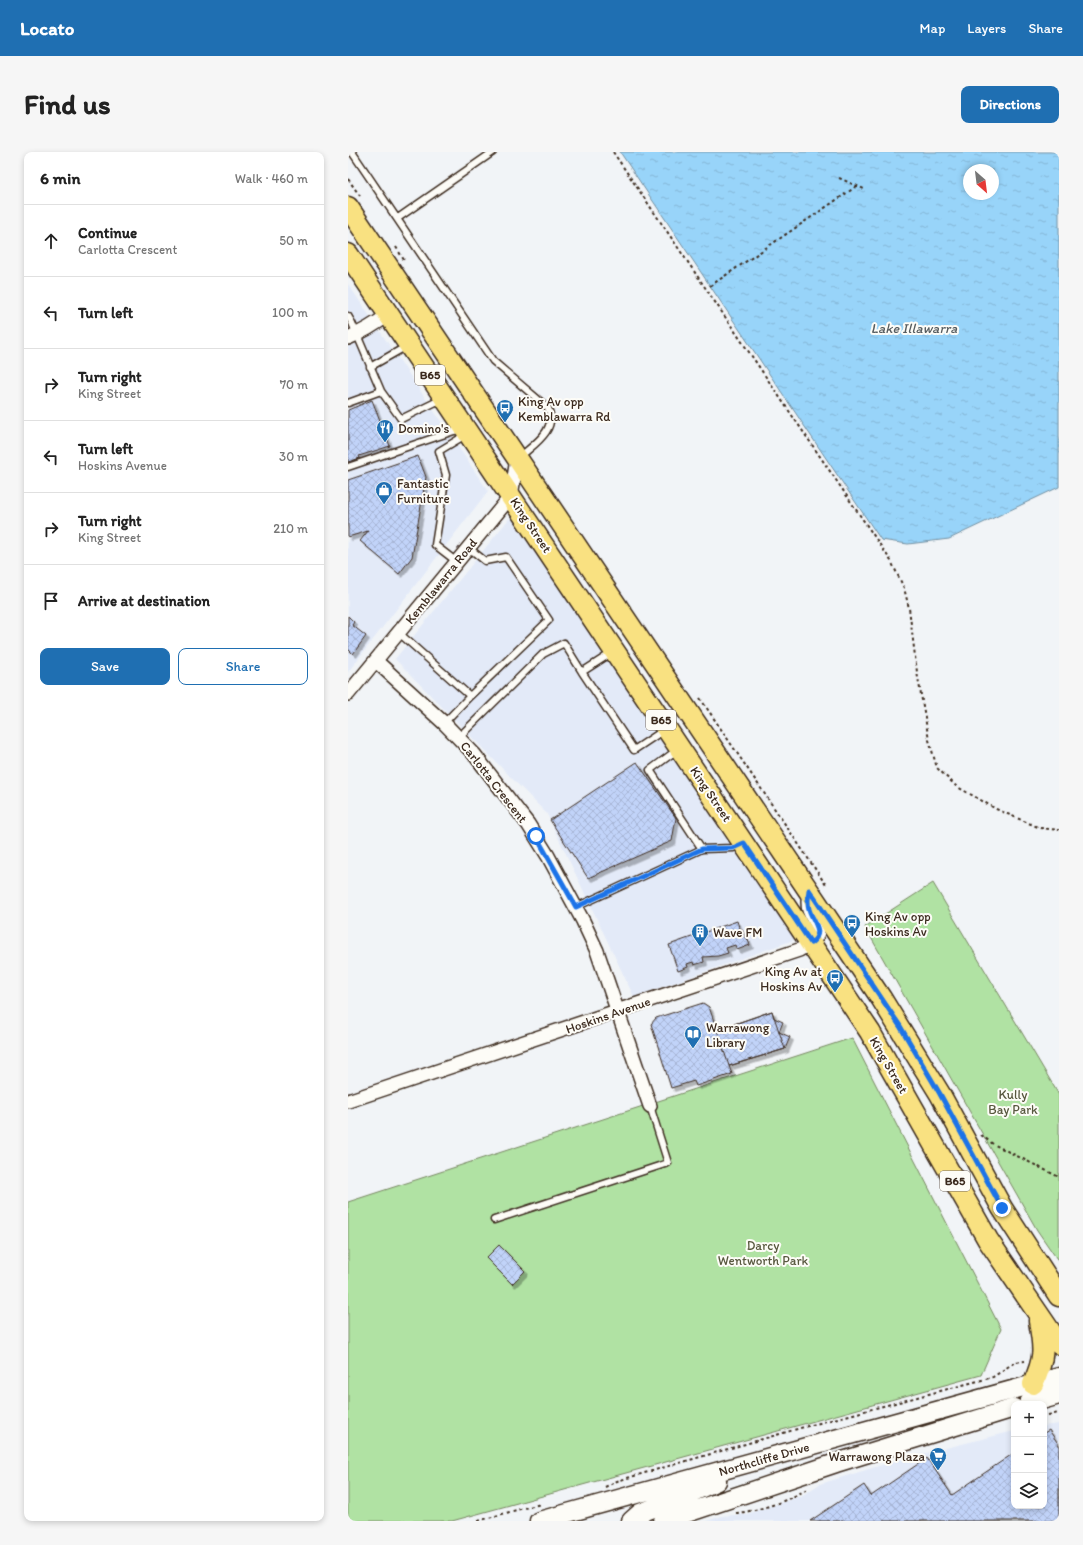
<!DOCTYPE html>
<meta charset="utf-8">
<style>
body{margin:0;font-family:Itim,sans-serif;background:#f6f6f6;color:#222}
.controls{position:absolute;right:12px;bottom:12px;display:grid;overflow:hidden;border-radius:8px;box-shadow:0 2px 6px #0003}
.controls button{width:36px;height:36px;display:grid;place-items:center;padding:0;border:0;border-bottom:1px solid #e0e0e0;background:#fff;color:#222;font:20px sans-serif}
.compass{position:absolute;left:615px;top:12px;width:36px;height:36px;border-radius:50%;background:#fff;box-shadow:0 2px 6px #0003;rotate:152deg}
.stop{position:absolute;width:12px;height:12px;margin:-9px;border:3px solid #1a73e8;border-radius:50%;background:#fff}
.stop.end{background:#1a73e8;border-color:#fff;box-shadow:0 1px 4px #0008}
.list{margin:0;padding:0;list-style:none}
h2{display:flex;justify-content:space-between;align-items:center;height:52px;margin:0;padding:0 16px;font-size:17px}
h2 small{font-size:13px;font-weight:400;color:#767676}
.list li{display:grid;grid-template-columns:26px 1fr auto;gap:12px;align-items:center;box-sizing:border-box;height:72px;padding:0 16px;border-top:1px solid #e0e0e0}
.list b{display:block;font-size:15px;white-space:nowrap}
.list p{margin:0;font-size:13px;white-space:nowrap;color:#767676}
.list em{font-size:13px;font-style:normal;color:#767676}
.actions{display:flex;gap:8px;padding:12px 16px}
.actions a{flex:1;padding:9px 0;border:1px solid #1f6fb2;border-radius:8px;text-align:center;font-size:14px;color:#1f6fb2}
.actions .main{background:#1f6fb2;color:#fff}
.icon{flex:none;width:22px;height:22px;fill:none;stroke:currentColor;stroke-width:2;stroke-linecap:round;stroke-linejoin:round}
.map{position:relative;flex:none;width:711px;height:1369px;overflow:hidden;border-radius:8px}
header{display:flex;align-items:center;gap:24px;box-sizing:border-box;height:56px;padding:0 20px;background:#1f6fb2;color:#fff}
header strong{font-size:19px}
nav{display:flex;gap:22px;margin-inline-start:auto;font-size:14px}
.intro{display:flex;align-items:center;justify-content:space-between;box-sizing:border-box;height:96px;padding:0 24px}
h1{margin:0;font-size:28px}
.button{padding:10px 18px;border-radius:8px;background:#1f6fb2;color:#fff;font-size:14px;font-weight:700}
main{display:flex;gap:24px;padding:0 24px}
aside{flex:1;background:#fff;border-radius:8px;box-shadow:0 2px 6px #0003}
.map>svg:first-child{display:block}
.built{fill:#e3eaf8}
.park{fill:#b0e2a3;stroke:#768660}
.water{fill:url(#water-ripples);stroke:#7390a1;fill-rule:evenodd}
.building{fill:url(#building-cross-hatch);stroke:#3b2a1e;filter:url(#shadow)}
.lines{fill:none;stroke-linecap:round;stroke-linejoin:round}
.lane-casing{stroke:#3b2a1e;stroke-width:9}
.street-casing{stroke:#3b2a1e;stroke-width:16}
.secondary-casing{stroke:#3b2a1e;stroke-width:21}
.primary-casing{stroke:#3b2a1e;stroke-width:23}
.path{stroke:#3b2a1e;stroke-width:2;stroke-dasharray:3 3;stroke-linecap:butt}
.lane{stroke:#fdfcf7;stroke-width:6}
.street{stroke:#fdfcf7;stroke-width:13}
.secondary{stroke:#fdfcf7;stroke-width:18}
.primary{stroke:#f9e181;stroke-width:20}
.route{stroke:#1a73e8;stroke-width:5}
.labels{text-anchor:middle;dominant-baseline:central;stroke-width:4;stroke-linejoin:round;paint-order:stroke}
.shield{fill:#fdfcf7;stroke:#75695f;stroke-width:1}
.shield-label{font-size:12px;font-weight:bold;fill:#3b2a1e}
.poi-label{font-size:13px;fill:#3b2a1e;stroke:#fdfcf7;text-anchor:start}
.street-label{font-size:13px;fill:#3b2a1e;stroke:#fdfcf7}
.park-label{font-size:13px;fill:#58583f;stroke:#fdfcf7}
.water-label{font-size:14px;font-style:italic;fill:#575d60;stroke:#fdfcf7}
</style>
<header>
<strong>Locato</strong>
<nav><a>Map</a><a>Layers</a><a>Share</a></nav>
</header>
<div class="intro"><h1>Find us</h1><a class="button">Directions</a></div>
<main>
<aside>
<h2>6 min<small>Walk · 460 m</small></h2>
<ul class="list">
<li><svg class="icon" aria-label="ahead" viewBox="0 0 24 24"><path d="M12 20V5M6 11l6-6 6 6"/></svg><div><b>Continue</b><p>Carlotta Crescent</p></div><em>50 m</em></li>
<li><svg class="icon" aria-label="left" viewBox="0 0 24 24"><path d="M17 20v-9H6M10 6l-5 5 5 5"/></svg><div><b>Turn left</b></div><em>100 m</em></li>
<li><svg class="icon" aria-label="right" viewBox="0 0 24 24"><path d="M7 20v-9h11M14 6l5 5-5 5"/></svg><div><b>Turn right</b><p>King Street</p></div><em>70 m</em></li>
<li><svg class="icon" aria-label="left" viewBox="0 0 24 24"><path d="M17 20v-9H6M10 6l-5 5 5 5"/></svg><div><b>Turn left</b><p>Hoskins Avenue</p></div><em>30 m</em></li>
<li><svg class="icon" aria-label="right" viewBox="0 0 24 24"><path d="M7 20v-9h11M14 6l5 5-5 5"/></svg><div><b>Turn right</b><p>King Street</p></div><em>210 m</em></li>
<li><svg class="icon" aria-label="arrive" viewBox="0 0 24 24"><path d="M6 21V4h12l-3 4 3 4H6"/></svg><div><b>Arrive at destination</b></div></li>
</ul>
<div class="actions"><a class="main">Save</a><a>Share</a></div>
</aside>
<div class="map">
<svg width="711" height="1369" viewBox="0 0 711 1369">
<defs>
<pattern id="water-ripples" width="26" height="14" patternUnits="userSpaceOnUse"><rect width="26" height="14" fill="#98d4f9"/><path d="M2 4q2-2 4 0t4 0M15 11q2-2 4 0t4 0" fill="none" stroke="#84b6d5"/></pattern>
<pattern id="building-cross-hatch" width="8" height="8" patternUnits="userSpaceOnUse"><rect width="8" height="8" fill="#c1d3f9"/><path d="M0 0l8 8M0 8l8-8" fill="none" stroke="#a7b5d5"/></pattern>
<filter id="shadow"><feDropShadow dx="3.5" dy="3.5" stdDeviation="0" flood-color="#0004"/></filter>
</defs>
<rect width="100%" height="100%" fill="#f1f4f7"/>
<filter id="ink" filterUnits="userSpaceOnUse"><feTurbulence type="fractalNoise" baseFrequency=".025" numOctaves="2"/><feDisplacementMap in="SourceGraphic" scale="8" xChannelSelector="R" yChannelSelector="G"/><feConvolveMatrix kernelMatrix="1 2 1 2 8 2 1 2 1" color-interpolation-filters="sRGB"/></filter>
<g filter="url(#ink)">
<path class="built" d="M0 132 140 339 0 520Z
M165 362 451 786 286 845 199 662 47 507Z
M711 1272V1369H359L374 1364 399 1362 453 1344 472 1332 554 1307 666 1279V1354H696V1274Z"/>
<path class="park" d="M585 731 711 943V1110L689 1078 517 775Z
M504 886 653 1177 633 1223 104 1369H0V1050Z"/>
<path class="water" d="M272 0H711V335L601 387 560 392 533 388ZM621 18H645V42H621Z"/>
<path class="building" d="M24 248 42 294 11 304 12 306 0 310V258Z
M70 304 78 325 64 405 51 422 12 389 20 379 0 385V328Z
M0 464 6 470 4 473 18 484 5 502 0 497Z
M289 610 328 666 324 689 240 726 202 668Z
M389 769 392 778 394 777 397 786H399L402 793 389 798 387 793 378 796 380 801 370 804 355 805 356 810 346 813 345 810 339 812 340 815 330 819 321 793Z
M355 851 361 855 369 878 424 859 426 866 435 870 431 880 442 885 437 897 381 914 384 922 348 934 346 929 323 936 303 872 308 866Z
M424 859 437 897 381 914 369 878Z
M151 1093 177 1119 164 1132 138 1106Z
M701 1278 711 1293V1369H462L516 1333 523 1344 579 1306 604 1343 666 1301V1354H696V1281Z"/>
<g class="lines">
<defs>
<path id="lane" d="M4 0 145 209 200 256C210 278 186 292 172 305
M50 66 145 0
M0 164 4 171 33 239 0 251
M22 215 59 194
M33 239 53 267 94 247
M0 315 106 279 118 277 111 287 91 299 98 323 87 393 109 410
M51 481 122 544
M234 520 286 598 316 578
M96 571 122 544 201 468 158 405 137 409 121 396
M111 585 195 502 216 491 234 520 265 500
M354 697 385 696 392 693
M228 755 354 697 302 618 329 598
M146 1068 320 1011 302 954"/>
<path id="street" d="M0 186C15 180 28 172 41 162
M28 509 96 571 126 602 180 672 200 704 235 769 249 799 302 954
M0 542 163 344 169 307
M0 949 451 798C460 793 474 786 469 773 467 768 463 764 461 758 459 752 460 746 461 739"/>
<path id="secondary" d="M680 1252 711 1243
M191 1369 711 1225
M283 1369 292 1361 332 1346 369 1329
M315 1369 488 1311 666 1256"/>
<path id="primary" d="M0 55 533 846 592 942 654 1056 711 1144
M0 102 522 880 640 1088 711 1192
M685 1232C697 1206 696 1197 691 1169"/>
</defs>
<use href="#lane" class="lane-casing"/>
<use href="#street" class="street-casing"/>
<use href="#secondary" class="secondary-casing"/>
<use href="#primary" class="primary-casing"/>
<path class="path" d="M265 0 543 409 556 436 561 456 569 520 581 588 589 616 608 634 648 657 692 676 711 678
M491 26 516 37
M0 27 12 44
M48 95 56 108
M362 134 509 34
M352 546 478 733
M633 983 645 992 711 1025
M700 1263 711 1261
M257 1335 269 1329 456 1275 645 1225 667 1210 677 1209
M388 1361C411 1359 440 1349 459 1337
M130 1369 172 1357 193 1352"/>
<use href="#lane" class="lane"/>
<use href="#street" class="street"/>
<use href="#secondary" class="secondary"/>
<use href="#primary" class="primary"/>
</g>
</g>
<g class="lines" filter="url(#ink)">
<path class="route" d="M188 684 228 755 354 697 385 696 396 691 463 791C478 780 464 769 461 757 459 751 460 745 461 738L552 874 592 942 654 1056"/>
</g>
<defs>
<symbol id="bus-pin" viewBox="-11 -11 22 30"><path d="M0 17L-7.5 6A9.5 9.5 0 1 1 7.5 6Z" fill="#1f6fb2" stroke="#fdfcf7"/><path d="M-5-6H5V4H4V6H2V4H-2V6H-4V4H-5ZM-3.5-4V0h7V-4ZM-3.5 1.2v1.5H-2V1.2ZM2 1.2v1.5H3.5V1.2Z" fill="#fff"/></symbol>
<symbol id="restaurant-pin" viewBox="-11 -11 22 30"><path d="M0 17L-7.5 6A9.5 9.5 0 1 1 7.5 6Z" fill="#1f6fb2" stroke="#fdfcf7"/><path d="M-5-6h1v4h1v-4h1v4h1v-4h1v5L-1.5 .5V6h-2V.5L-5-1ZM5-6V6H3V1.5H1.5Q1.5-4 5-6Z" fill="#fff"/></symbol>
<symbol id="shop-pin" viewBox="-11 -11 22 30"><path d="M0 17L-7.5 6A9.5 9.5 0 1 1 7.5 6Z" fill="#1f6fb2" stroke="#fdfcf7"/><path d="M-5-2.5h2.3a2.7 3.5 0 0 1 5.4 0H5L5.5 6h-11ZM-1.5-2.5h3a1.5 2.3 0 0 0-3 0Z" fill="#fff"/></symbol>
<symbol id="building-pin" viewBox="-11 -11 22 30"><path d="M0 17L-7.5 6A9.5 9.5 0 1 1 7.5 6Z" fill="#1f6fb2" stroke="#fdfcf7"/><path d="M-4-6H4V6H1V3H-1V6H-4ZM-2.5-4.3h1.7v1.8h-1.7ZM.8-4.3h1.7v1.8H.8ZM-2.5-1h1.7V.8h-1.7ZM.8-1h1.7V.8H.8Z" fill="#fff"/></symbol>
<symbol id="library-pin" viewBox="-11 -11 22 30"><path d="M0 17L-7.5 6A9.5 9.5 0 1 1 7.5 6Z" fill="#1f6fb2" stroke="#fdfcf7"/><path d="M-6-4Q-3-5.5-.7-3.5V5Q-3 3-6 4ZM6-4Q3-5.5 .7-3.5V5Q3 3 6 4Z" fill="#fff"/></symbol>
<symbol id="supermarket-pin" viewBox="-11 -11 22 30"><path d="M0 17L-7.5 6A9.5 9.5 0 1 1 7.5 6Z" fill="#1f6fb2" stroke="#fdfcf7"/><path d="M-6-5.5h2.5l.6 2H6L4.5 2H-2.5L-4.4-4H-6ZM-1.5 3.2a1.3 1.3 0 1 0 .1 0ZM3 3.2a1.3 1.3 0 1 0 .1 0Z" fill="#fff"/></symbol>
</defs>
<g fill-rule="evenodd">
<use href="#bus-pin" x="147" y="246" width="20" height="27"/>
<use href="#restaurant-pin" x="27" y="266" width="20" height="27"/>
<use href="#shop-pin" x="26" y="328" width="20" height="27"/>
<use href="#bus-pin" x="494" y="761" width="20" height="27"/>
<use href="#building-pin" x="342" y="770" width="20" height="27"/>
<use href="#bus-pin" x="477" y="816" width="20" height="27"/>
<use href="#library-pin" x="335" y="872" width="20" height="27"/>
<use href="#supermarket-pin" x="580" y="1294" width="20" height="27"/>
</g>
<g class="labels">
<g class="shield">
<rect x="67" y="213" width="30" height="20" rx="3"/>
<rect x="298" y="558" width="30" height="20" rx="3"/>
<rect x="592" y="1019" width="30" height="20" rx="3"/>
</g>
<g class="shield-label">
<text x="82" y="223">B65</text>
<text x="313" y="568">B65</text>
<text x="607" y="1029">B65</text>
</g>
<g class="poi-label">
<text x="170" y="249">King Av opp<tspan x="170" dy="15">Kemblawarra Rd</tspan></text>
<text x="50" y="276">Domino's</text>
<text x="49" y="331">Fantastic<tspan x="49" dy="15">Furniture</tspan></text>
<text x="517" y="764">King Av opp<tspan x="517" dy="15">Hoskins Av</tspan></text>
<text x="365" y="780">Wave FM</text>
<text x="474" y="819" text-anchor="end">King Av at<tspan x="474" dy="15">Hoskins Av</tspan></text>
<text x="358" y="875">Warrawong<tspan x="358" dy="15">Library</tspan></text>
<text x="577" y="1304" text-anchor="end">Warrawong Plaza</text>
</g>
<g class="street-label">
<text transform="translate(183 373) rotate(56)">King Street</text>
<text transform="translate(93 429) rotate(-51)">Kemblawarra Road</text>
<text transform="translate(146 630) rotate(52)">Carlotta Crescent</text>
<text transform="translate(363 642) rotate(56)">King Street</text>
<text transform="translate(260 863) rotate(-19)">Hoskins Avenue</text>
<text transform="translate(541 913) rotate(60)">King Street</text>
<text transform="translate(416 1307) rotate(-16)">Northcliffe Drive</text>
</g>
<g class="park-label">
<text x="665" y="942">Kully<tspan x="665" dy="15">Bay Park</tspan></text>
<text x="415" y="1093">Darcy<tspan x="415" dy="15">Wentworth Park</tspan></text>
</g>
<g class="water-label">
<text x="566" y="176">Lake Illawarra</text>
</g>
</g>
</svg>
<div class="controls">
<button>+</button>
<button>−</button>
<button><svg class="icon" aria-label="layers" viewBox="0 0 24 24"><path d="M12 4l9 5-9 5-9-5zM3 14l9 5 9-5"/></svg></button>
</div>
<svg class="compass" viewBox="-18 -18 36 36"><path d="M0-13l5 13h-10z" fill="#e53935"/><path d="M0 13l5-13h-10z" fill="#767676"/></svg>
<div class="stop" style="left:188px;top:684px"></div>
<div class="stop end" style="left:654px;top:1056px"></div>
</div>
</main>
